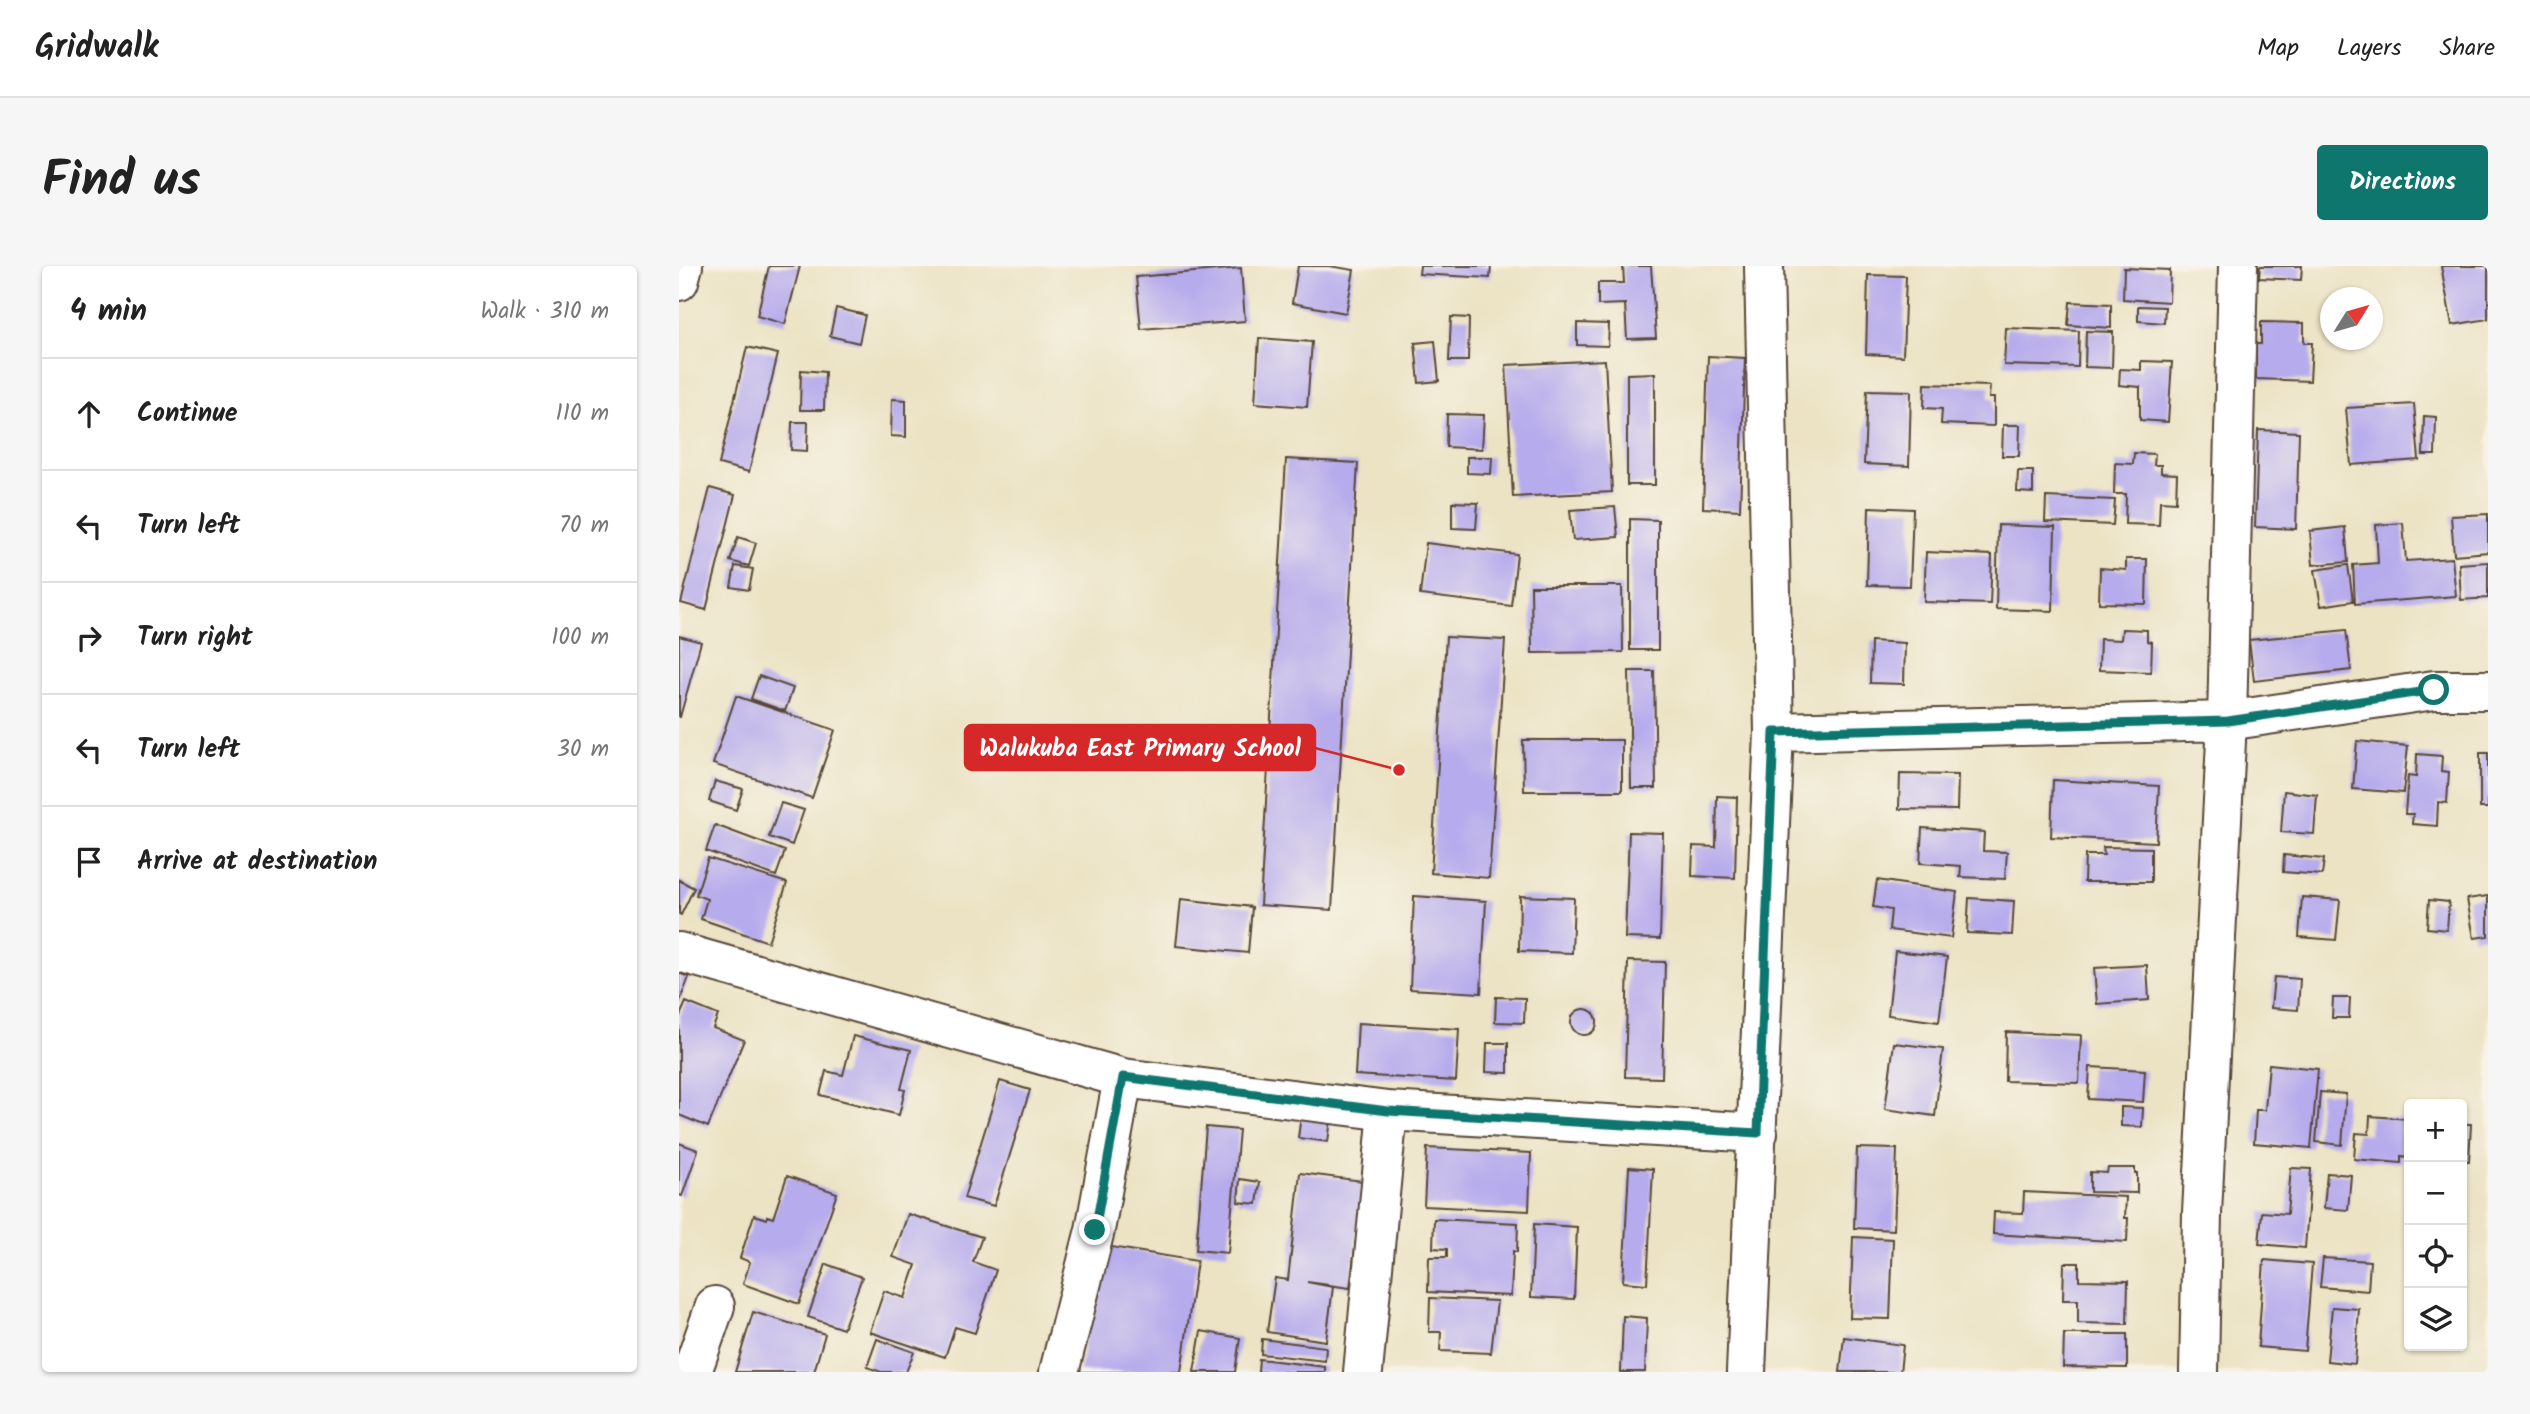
<!DOCTYPE html>
<meta charset="utf-8">
<style>
body{margin:0;font-family:Kalam,sans-serif;background:#f6f6f6;color:#222}
.controls{position:absolute;right:21px;bottom:21px;display:grid;overflow:hidden;border-radius:7px;box-shadow:0 2px 5px #0004}
.controls button{width:63px;height:63px;display:grid;place-items:center;padding:0;border:0;border-bottom:2px solid #e0e0e0;background:#fff;color:#222;font:35px sans-serif}
.compass{position:absolute;left:1641px;top:21px;width:63px;height:63px;border-radius:50%;background:#fff;box-shadow:0 2px 5px #0004;rotate:53deg}
.stop{position:absolute;width:21px;height:21px;margin:-16px;border:5px solid #0f766e;border-radius:50%;background:#fff}
.stop.end{background:#0f766e;border-color:#fff;box-shadow:0 2px 7px #0008}
.list{margin:0;padding:0;list-style:none}
h2{display:flex;justify-content:space-between;align-items:center;height:91px;margin:0;padding:0 28px;font-size:30px}
h2 small{font-size:23px;font-weight:400;color:#767676}
.list li{display:grid;grid-template-columns:46px 1fr auto;gap:21px;align-items:center;box-sizing:border-box;height:112px;padding:0 28px;border-top:2px solid #e0e0e0}
.list b{display:block;font-size:26px;white-space:nowrap}
.list em{font-size:23px;font-style:normal;color:#767676}
.icon{flex:none;width:38px;height:38px;fill:none;stroke:currentColor;stroke-width:2;stroke-linecap:round;stroke-linejoin:round}
.map{position:relative;flex:none;width:1809px;height:1106px;overflow:hidden;border-radius:7px}
header{display:flex;align-items:center;gap:42px;box-sizing:border-box;height:98px;padding:0 35px;background:#fff;border-bottom:2px solid #e0e0e0}
header strong{font-size:33px}
nav{display:flex;gap:38px;margin-inline-start:auto;font-size:24px}
.intro{display:flex;align-items:center;justify-content:space-between;box-sizing:border-box;height:168px;padding:0 42px}
h1{margin:0;font-size:49px}
.button{padding:18px 32px;border-radius:7px;background:#0f766e;color:#fff;font-size:24px;font-weight:700}
main{display:flex;gap:42px;padding:0 42px}
aside{flex:1;background:#fff;border-radius:7px;box-shadow:0 2px 5px #0004}
.map>svg:first-child{display:block}
.building{fill:#b6abec}
.lines{fill:none;stroke-linecap:round;stroke-linejoin:round}
.minor-casing{stroke:#564637;stroke-width:42}
.minor{stroke:#fff;stroke-width:38}
.route{stroke:#0f766e;stroke-width:9}
.leader{fill:none;stroke:#d62828;stroke-width:2.5}
.callout-dot{fill:#d62828;stroke:#f7f3e8;stroke-width:2.5}
.callout{fill:#d62828;stroke:#d62828;stroke-width:2.5}
.callout-label{font-size:24px;text-anchor:middle;font-weight:bold;fill:#fff}
</style>
<header>
<strong>Gridwalk</strong>
<nav><a>Map</a><a>Layers</a><a>Share</a></nav>
</header>
<div class="intro"><h1>Find us</h1><a class="button">Directions</a></div>
<main>
<aside>
<h2>4 min<small>Walk · 310 m</small></h2>
<ul class="list">
<li><svg class="icon" aria-label="ahead" viewBox="0 0 24 24"><path d="M12 20V5M6 11l6-6 6 6"/></svg><div><b>Continue</b></div><em>110 m</em></li>
<li><svg class="icon" aria-label="left" viewBox="0 0 24 24"><path d="M17 20v-9H6M10 6l-5 5 5 5"/></svg><div><b>Turn left</b></div><em>70 m</em></li>
<li><svg class="icon" aria-label="right" viewBox="0 0 24 24"><path d="M7 20v-9h11M14 6l5 5-5 5"/></svg><div><b>Turn right</b></div><em>100 m</em></li>
<li><svg class="icon" aria-label="left" viewBox="0 0 24 24"><path d="M17 20v-9H6M10 6l-5 5 5 5"/></svg><div><b>Turn left</b></div><em>30 m</em></li>
<li><svg class="icon" aria-label="arrive" viewBox="0 0 24 24"><path d="M6 21V4h12l-3 4 3 4H6"/></svg><div><b>Arrive at destination</b></div></li>
</ul>
</aside>
<div class="map">
<svg width="1809" height="1106" viewBox="0 0 1809 1106">
<rect width="100%" height="100%" fill="#f7f3e8"/>
<filter id="ink" filterUnits="userSpaceOnUse"><feTurbulence type="fractalNoise" baseFrequency=".0143" numOctaves="2"/><feDisplacementMap in="SourceGraphic" scale="14" xChannelSelector="R" yChannelSelector="G"/><feConvolveMatrix kernelMatrix="1 2 1 2 8 2 1 2 1" color-interpolation-filters="sRGB"/></filter>
<filter id="wash" filterUnits="userSpaceOnUse"><feTurbulence type="fractalNoise" baseFrequency=".00686" numOctaves="4" result="noise"/><feDisplacementMap in="SourceGraphic" scale="28" xChannelSelector="R" yChannelSelector="G"/><feGaussianBlur stdDeviation="1.57" result="paint"/><feColorMatrix in="noise" values="0 0 0 0 0 0 0 0 0 0 0 0 0 0 0 0 0 1.4 0 .05"/><feComposite in="paint" operator="in"/></filter>
<g filter="url(#wash)">
<rect width="100%" height="100%" fill="#ece3c4"/>
<g id="blocks">
<path class="building" d="M90 0H121L106 58 78 50Z
M619 0H650L675 4 667 47 613 37Z
M741 0H812L811 12 740 8Z
M944 0H972L977 72 948 73 946 38 919 39V17H945Z
M1581 0H1623L1622 14 1580 12Z
M1762 0H1809V53L1773 59Z
M562 2 566 55 462 63 457 11Z
M1445 2 1491 4 1490 36 1444 33Z
M1189 9 1227 10 1224 90 1187 88Z
M1391 36 1432 38V62L1389 59Z
M1459 40 1486 41 1485 57 1459 55Z
M157 42 186 49 180 77 151 70Z
M772 51 790 52 789 95H770Z
M1582 56 1625 57V77H1633L1631 115 1577 113V78H1582Z
M898 57 930 58 929 80 898 79Z
M1327 62 1400 65 1399 101 1325 99Z
M1407 65 1434 66 1433 102 1406 101Z
M580 72 633 76 628 141 576 137Z
M756 75 760 115 740 117 736 77Z
M68 81 99 88 70 206 40 198Z
M1029 90 1066 92 1061 244 1024 242Z
M926 94 933 226 834 231 827 99Z
M1462 95 1493 96 1489 156 1461 154V121L1440 119 1441 103 1462 104Z
M122 104 146 106 145 144H121Z
M976 107V219H948V108Z
M1246 118 1311 120 1310 132H1315V160L1262 158 1263 143 1245 142Z
M1188 124 1232 125 1230 200 1185 198Z
M213 133 227 134V171L212 170Z
M1735 138 1740 194 1672 199 1667 142Z
M768 148 805 149 803 183 767 181Z
M1745 150 1757 151 1756 189H1744Z
M113 156H129L128 185 112 184Z
M1324 159H1341L1340 190H1323Z
M1579 164 1620 166 1617 263 1576 261Z
M1455 187 1476 188 1475 199H1482V207L1498 208 1497 236 1481 235 1480 259 1446 258 1447 228H1435L1436 197 1454 198Z
M788 191H813L812 208 788 207Z
M607 193 679 197 653 644 581 639Z
M1339 205H1354V227L1338 226Z
M31 222 56 229 27 344 2 337Z
M1367 231 1436 234 1434 259 1366 256Z
M773 236 799 237 797 263 773 262Z
M936 241 939 271 894 274 891 244Z
M1190 241 1234 243 1231 320 1188 319Z
M1809 248V286L1775 289 1772 250Z
M951 253 979 254V384H951Z
M1724 257 1727 295 1773 292 1777 330 1676 338 1674 299 1699 297 1697 259Z
M1319 259 1376 261 1374 345 1317 343Z
M1666 261 1669 296 1634 299 1631 265Z
M59 271 77 277 70 300 51 295Z
M747 277 838 288 832 340 741 329Z
M1247 286 1313 289 1311 338 1245 336Z
M1447 293H1468L1467 338 1420 337 1421 302 1447 304Z
M1809 296V332L1782 334 1780 298Z
M1669 299 1674 335 1642 340 1636 304Z
M56 300 74 303 70 324 52 321Z
M852 320H943L944 386 853 387Z
M1443 363 1468 364V375L1473 376 1472 406 1420 404 1421 373 1442 374Z
M1667 364 1672 404 1575 415 1570 374Z
M0 370 22 376 1 451H0Z
M767 371 826 374 810 612 752 607Z
M1192 375 1226 377 1225 418 1191 417Z
M950 405H975L977 522H952Z
M80 410 114 422 106 445 72 433Z
M57 430 156 464 133 532 34 498Z
M844 474H943V525H845Z
M1678 475 1729 480 1724 527 1674 523Z
M1801 487H1809V542H1801Z
M1738 488 1763 490 1762 505 1770 506 1768 537 1759 536 1758 560 1733 558 1734 548H1726L1729 510 1737 511Z
M1221 508 1279 509 1278 544 1220 543Z
M1374 514 1480 520 1477 576 1372 571Z
M36 515 64 523 57 544 30 535Z
M1605 525 1638 529 1635 568 1602 566Z
M1038 530 1058 531 1056 612 1013 610 1014 580 1037 581Z
M102 537 125 544 113 579 90 571Z
M36 559 106 585 97 610 27 585Z
M1243 562 1305 566 1304 585 1328 586 1326 613 1281 611 1282 600 1241 597Z
M950 566 984 567 981 673 946 672Z
M1424 581 1472 582V616H1405L1406 589H1425Z
M1605 589 1645 593 1643 609 1604 606Z
M29 592 108 617 89 676 22 653 28 633 17 629Z
M0 614 15 622 2 649 0 648Z
M1198 614 1278 626 1272 672 1210 664 1212 644 1194 641Z
M735 630 807 635 802 727 731 723Z
M841 630 895 632 893 687 840 685Z
M1809 630V670L1795 672 1788 633Z
M1623 631 1661 634 1657 674 1620 671Z
M1290 632 1335 635 1333 669 1288 667Z
M502 633 573 641 569 687 497 680Z
M1750 634 1770 636 1768 664 1748 662Z
M1216 685 1268 691 1260 756 1209 749Z
M949 695 986 696 983 812 946 811Z
M1468 699 1470 734 1418 738 1415 702Z
M0 707 10 711 0 738Z
M1595 711 1621 713 1619 744 1592 742Z
M817 731 846 732 845 757 816 756Z
M1654 732H1671L1670 752H1653Z
M7 736 39 749 34 762 65 774 29 861 0 849V752Z
M892 756a13 13 0 1 1 26 0a13 13 0 1 1-26 0Z
M679 757 780 763 777 815 676 809Z
M1327 766 1402 769 1400 817 1326 815Z
M174 770 232 784 222 823 226 824 220 849 141 829 147 805 164 809Z
M808 777H829V807L807 806Z
M1215 777 1264 783 1256 850 1206 843Z
M1590 798 1639 803 1632 882 1575 877 1577 844H1586Z
M1411 801 1466 804 1464 836 1409 833Z
M321 815 351 824 315 940 285 932Z
M1641 826 1667 828 1663 879 1637 876Z
M1442 841 1464 842 1463 861 1442 860Z
M622 849 652 853 649 876 619 872Z
M1691 850 1730 853V891L1722 890V897L1675 893 1677 867 1690 868Z
M1783 858H1792L1790 895H1783Z
M527 861 560 864 549 987 517 984Z
M0 877 19 884 3 930 0 929Z
M748 882 852 887 850 945 745 940Z
M1178 882 1218 883 1215 964 1175 962Z
M950 901 974 903 968 1018 944 1016Z
M1429 902H1456V907H1458V927L1411 926V906L1428 907Z
M1612 902 1632 903 1626 982 1580 978 1583 946 1608 948Z
M621 907 684 915 671 1022 628 1016 654 1021 647 1075 588 1066 596 1012 609 1014Z
M1648 907 1672 909 1669 944 1645 942Z
M108 910 158 927 120 1038 64 1018 71 996 61 992 75 949 88 953V950L94 952Z
M561 913 581 916 578 938 559 936Z
M1345 926 1447 931 1446 952H1449L1448 976 1314 968 1315 946 1344 947Z
M229 948 303 971 294 996 317 1004 296 1067 276 1061 266 1091 191 1066 205 1025 226 1032 237 999 214 991Z
M755 953 839 957 838 986 834 985 832 1030 749 1026 750 991H768V983L754 982Z
M855 958 898 961 895 1033 852 1031Z
M1174 971 1214 973 1211 1053 1171 1052Z
M420 979 518 995 502 1106H401Z
M1644 992 1691 995 1689 1025 1641 1021Z
M1585 994 1633 998 1626 1085 1579 1081Z
M1385 997H1400V1014L1449 1015 1448 1058 1399 1057V1034H1384Z
M147 998 183 1011 164 1063 129 1051Z
M751 1032 818 1035 812 1087 761 1085 762 1066H750Z
M1653 1041 1680 1043 1676 1098 1648 1095Z
M74 1046 146 1068 135 1106H56Z
M944 1050 968 1052 966 1106H942Z
M522 1065 561 1072 556 1106H515Z
M1385 1068H1448V1102L1384 1101Z
M1165 1071 1224 1079 1221 1106H1161Z
M198 1073 235 1086 227 1106H202L188 1101Z
M583 1073 647 1081 646 1095 582 1088Z
M580 1093 646 1101V1106H579Z"/>
</g>
</g>
<g filter="url(#ink)">
<use href="#blocks" fill-opacity="0" stroke="#564637" stroke-width="2"/>
<g class="lines">
<defs>
<path id="minor" d="M0 15 4 0
M1095 466 1548 455 1755 424H1809
M0 686 444 812 709 845 1079 867
M13 1106 36 1040
M380 1106 416 964 444 812
M684 1106 709 845
M1067 1106 1095 466 1085 0
M1520 1106 1523 947 1548 455 1559 0"/>
</defs>
<use href="#minor" class="minor-casing"/>
<use href="#minor" class="minor"/>
</g>
</g>
<g class="lines" filter="url(#ink)">
<path class="route" d="M416 964 444 811 709 845 1079 867 1095 466 1549 455 1755 424"/>
</g>
<path class="leader" d="M720 504L636 482"/>
<circle class="callout-dot" cx="720" cy="504" r="7"/>
<rect class="callout" x="286" y="459" width="350" height="45" rx="7"/>
<g class="callout-label">
<text x="461" y="490">Walukuba East Primary School</text>
</g>
</svg>
<div class="controls">
<button>+</button>
<button>−</button>
<button><svg class="icon" aria-label="locate" viewBox="0 0 24 24"><circle cx="12" cy="12" r="6"/><path d="M12 2v4M12 18v4M2 12h4M18 12h4"/></svg></button>
<button><svg class="icon" aria-label="layers" viewBox="0 0 24 24"><path d="M12 4l9 5-9 5-9-5zM3 14l9 5 9-5"/></svg></button>
</div>
<svg class="compass" viewBox="-18 -18 36 36"><path d="M0-13l5 13h-10z" fill="#e53935"/><path d="M0 13l5-13h-10z" fill="#767676"/></svg>
<div class="stop" style="left:1755px;top:424px"></div>
<div class="stop end" style="left:416px;top:964px"></div>
</div>
</main>
